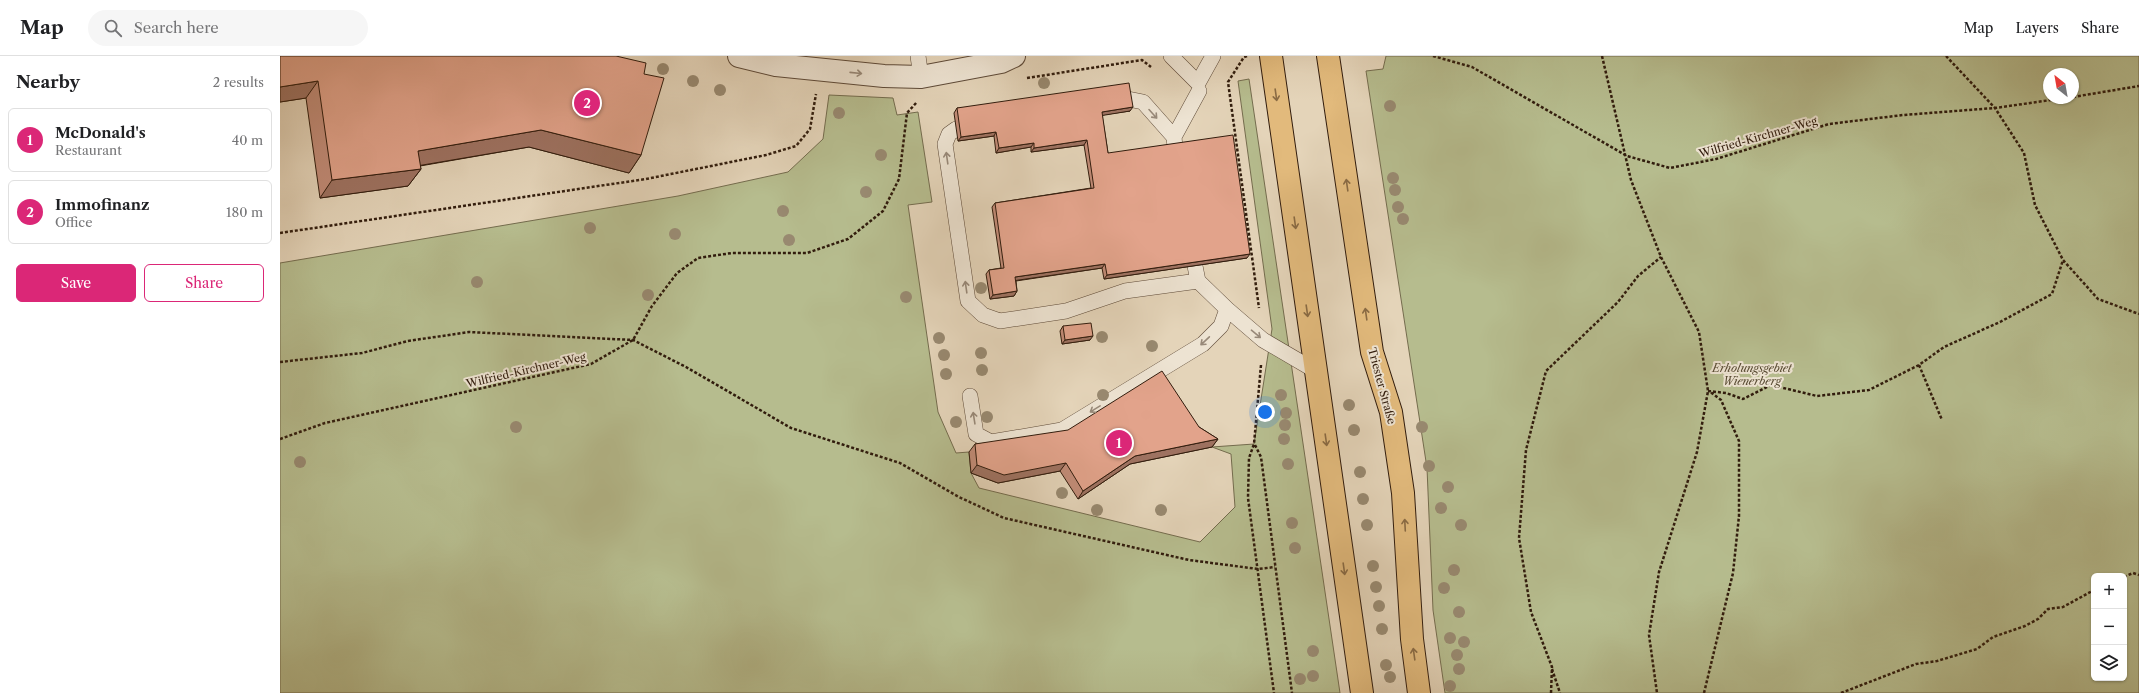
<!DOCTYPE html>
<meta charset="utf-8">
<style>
body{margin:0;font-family:"Libre Caslon Text",serif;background:#f6f6f6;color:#202124}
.controls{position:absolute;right:12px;bottom:12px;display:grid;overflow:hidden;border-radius:6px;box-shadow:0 1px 3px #0004}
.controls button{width:36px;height:36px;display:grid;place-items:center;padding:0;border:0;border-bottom:1px solid #e0e0e0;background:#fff;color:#202124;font:20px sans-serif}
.compass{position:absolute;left:1763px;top:12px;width:36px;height:36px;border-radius:50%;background:#fff;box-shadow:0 1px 3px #0004;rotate:329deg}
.you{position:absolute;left:985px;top:356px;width:14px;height:14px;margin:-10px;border:3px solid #fff;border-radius:50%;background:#1a73e8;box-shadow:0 0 0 6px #1a73e833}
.badge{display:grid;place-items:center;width:26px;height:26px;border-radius:50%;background:#db2777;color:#fff;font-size:13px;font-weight:700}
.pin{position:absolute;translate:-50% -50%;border:2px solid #fff;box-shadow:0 1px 4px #0006}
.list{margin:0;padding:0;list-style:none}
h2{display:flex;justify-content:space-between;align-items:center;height:52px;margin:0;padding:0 16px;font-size:17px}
h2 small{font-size:13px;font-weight:400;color:#757577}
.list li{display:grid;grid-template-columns:26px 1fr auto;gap:12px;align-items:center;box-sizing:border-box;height:64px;margin:0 8px 8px;padding:0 8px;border:1px solid #e0e0e0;border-radius:6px}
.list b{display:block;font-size:15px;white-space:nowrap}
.list p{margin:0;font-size:13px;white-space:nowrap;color:#757577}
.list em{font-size:13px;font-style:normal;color:#757577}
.actions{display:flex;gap:8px;padding:12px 16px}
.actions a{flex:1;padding:9px 0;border:1px solid #db2777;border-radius:6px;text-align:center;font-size:14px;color:#db2777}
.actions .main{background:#db2777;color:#fff}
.icon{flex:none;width:22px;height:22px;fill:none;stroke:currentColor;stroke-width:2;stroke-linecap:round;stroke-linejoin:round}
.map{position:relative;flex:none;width:1859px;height:637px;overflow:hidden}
header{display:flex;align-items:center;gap:24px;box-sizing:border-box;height:56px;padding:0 20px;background:#fff;border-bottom:1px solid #e0e0e0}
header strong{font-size:19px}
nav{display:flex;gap:22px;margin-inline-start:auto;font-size:14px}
.search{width:280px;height:36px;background:#f6f6f6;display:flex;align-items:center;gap:10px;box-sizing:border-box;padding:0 14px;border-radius:22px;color:#757577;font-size:15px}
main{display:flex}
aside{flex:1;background:#fff}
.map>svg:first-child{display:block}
.green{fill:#b6bc8e;stroke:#746c4e;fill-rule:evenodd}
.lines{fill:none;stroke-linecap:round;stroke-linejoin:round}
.service-casing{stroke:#5e4a38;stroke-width:16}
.minor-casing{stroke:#5e4a38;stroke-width:24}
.primary-casing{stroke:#311c0d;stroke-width:24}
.path{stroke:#311c0d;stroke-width:2.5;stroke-dasharray:3 2;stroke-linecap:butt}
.service{stroke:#ede3d2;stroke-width:15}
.minor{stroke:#ede3d2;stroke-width:22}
.primary{stroke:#e2ba7c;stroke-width:22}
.tree{fill:#988970}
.wall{fill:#c28c78;stroke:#311c0d}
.shaded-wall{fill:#9e7261;stroke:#311c0d}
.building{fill:#e2a38b;stroke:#311c0d}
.oneway{stroke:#988979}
.oneway2{stroke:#8a6b44}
.labels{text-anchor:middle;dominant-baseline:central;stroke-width:4;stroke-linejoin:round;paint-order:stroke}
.street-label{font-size:11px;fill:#311c0d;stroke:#ede3d2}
.park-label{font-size:11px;font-style:italic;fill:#594c34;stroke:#ede3d2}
</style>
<header>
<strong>Map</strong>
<div class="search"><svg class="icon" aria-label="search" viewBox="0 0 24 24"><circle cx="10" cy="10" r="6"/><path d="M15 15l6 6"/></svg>Search here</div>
<nav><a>Map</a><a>Layers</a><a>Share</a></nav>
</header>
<main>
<aside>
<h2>Nearby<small>2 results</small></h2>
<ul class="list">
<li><span class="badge">1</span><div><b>McDonald's</b><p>Restaurant</p></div><em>40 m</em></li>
<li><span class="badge">2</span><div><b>Immofinanz</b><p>Office</p></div><em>180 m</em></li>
</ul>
<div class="actions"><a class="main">Save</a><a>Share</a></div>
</aside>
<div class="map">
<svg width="1859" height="637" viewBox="0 0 1859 637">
<rect width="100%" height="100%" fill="#e4d4b9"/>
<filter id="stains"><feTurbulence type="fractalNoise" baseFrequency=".005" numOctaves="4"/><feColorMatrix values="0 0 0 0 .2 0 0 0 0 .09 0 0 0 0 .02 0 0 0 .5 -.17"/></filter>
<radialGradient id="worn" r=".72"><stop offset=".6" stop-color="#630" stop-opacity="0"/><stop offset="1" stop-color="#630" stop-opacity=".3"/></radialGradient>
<path class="green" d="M1106 0H1859V637H1165L1153 554 1147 412 1086 15 1103 13ZM1769 18H1793V42H1769ZM1814 520H1844V622H1814Z
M969 23 1060 637H0V207L398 140 508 116 543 83 549 39 613 42 617 59 638 56 652 146 628 149 658 356 676 397 689 396 691 417 699 432 920 486 955 451 951 398 932 391 974 388 992 273 958 25Z"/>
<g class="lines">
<defs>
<path id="service" d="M638 0 641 21
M891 0 918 27 933 0
M848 43 863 46 894 81 895 91
M676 73 669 78 665 88 688 245 703 259 720 265 786 255 845 235 918 225
M894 81 919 35
M915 210 918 225 947 253 983 284 1036 315
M690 340 696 378 711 386 782 374 923 288 941 270 947 253"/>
<path id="minor" d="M459 0 496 9 604 20 641 21 721 6 734 0"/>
<path id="primary" d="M991 0 1082 637
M1048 0 1092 296 1111 356 1123 437 1132 583 1139 637"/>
</defs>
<use href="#service" class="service-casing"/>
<use href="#minor" class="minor-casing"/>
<use href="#primary" class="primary-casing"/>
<path class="path" d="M967 0 964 1 948 26 979 252
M1153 0 1192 11 1347 100 1390 112 1436 103 1549 68 1623 59 1715 52 1785 42
M1322 0 1351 124 1381 201 1419 276 1428 335 1417 396 1379 516 1369 579 1377 637
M1666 0 1715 52 1744 97 1755 149 1783 204 1818 243 1859 258
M747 22 862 4 871 11
M1793 41 1859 30
M0 177 366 123 486 99 516 90 530 73 536 38
M0 306 82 297 128 285 189 276 353 284 406 311 511 372 620 407 679 441 724 462 909 504 978 513 995 511
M981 309 974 388 969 402 968 442 994 637
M1639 309 1662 364
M1428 335 1446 337 1463 343 1491 329 1537 340 1589 334 1639 309 1664 291 1720 266 1772 238 1783 204
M0 383 45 367 311 308 353 284 372 250 397 217 418 202 452 197H527L568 183 603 155 619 123 627 57 637 46
M975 389 981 401 1012 637
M1844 521 1853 517 1859 519
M1272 613 1280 637
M1271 637 1272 611 1251 556 1239 482 1246 394 1266 315 1338 246 1358 220 1381 201
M1424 637 1453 517 1459 460V385L1441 344 1429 335
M1561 637 1636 608 1657 605 1697 593 1713 581 1745 570 1758 563 1768 553 1783 551 1814 534"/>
<use href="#service" class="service"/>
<use href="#minor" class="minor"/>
<use href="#primary" class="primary"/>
</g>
<g class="tree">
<circle cx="383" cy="13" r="6"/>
<circle cx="413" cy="25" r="6"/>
<circle cx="764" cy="27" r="6"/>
<circle cx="440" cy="34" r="6"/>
<circle cx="1110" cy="50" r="6"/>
<circle cx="559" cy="57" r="6"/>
<circle cx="601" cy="99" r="6"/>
<circle cx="1113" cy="122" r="6"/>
<circle cx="1115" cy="134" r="6"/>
<circle cx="586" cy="136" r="6"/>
<circle cx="1118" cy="151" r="6"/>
<circle cx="503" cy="155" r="6"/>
<circle cx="1123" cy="163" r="6"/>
<circle cx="310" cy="172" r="6"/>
<circle cx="395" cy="178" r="6"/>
<circle cx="509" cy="184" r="6"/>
<circle cx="197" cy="226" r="6"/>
<circle cx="701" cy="232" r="6"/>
<circle cx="368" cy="239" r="6"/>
<circle cx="626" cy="241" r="6"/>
<circle cx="822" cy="281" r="6"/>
<circle cx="659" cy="282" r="6"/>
<circle cx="872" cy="290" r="6"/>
<circle cx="701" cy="297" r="6"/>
<circle cx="664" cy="299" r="6"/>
<circle cx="702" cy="314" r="6"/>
<circle cx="666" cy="318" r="6"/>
<circle cx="823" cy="339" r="6"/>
<circle cx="1001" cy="339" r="6"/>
<circle cx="1069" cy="349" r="6"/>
<circle cx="1006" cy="357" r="6"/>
<circle cx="707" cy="361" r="6"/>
<circle cx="676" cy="366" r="6"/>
<circle cx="1005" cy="369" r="6"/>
<circle cx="236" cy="371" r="6"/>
<circle cx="1142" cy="371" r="6"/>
<circle cx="1074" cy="374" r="6"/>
<circle cx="1004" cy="383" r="6"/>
<circle cx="20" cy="406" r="6"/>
<circle cx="1008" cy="408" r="6"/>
<circle cx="1149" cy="410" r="6"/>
<circle cx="1080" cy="416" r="6"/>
<circle cx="1168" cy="431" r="6"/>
<circle cx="782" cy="437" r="6"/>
<circle cx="1083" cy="443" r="6"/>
<circle cx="1161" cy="452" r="6"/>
<circle cx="817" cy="454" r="6"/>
<circle cx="881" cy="454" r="6"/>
<circle cx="1012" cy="467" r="6"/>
<circle cx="1087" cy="469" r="6"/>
<circle cx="1181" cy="469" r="6"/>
<circle cx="1015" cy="492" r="6"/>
<circle cx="1093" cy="510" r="6"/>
<circle cx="1174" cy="514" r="6"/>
<circle cx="1096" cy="531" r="6"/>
<circle cx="1164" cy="532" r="6"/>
<circle cx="1099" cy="550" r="6"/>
<circle cx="1179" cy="556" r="6"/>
<circle cx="1102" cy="573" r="6"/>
<circle cx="1170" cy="582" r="6"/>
<circle cx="1184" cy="586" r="6"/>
<circle cx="1033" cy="595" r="6"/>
<circle cx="1177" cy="599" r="6"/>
<circle cx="1106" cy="609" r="6"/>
<circle cx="1179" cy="613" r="6"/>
<circle cx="1033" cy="620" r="6"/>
<circle cx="1110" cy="621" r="6"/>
<circle cx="1020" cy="623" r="6"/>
<circle cx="1170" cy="630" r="6"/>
</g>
<path class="wall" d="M0 0 364 18 361 99 349 117 249 91 140 110 141 113 128 130 40 142 26 42 0 46Z
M677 52 850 55 822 59 828 97 967 202 824 223 822 212 736 225 737 235 734 240 710 243 706 218 709 214 721 212 712 151 715 147 811 132 804 89 751 96V91L716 97 714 80 678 85 674 57Z
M783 270 810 284 782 288 780 275Z
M919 371 938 383 932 391 850 408 798 443 780 415 718 427 691 417 689 396 695 388Z"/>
<path class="shaded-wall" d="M38 25 26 42 0 46V31Z
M853 51 850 55 819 60 822 56Z
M261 74 361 99 349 117 249 91 125 112 138 95Z
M716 76 714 80 678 85 681 81Z
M807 84 804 89 751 96 754 92Z
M754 87 751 91 716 97 719 92Z
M141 113 128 130 40 142 52 124Z
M970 198 967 202 824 223 827 219Z
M825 208 822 212 732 225 735 221Z
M737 235 734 240 710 243 713 239Z
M813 280 810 284 782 288 785 284Z
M938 383 932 391 850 408 798 443 803 435 855 400Z
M786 407 780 415 718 427 691 417 697 409Z"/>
<path class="building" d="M0 0H336L366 7 364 18 384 22 361 99 261 74 138 95 141 113 52 124 38 25 0 31Z
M849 27 853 51 822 56 828 97 953 79 970 198 827 219 825 208 735 221 737 235 713 239 709 214 724 212 715 147 814 132 807 84 754 92V87L719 92 716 76 681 81 677 52Z
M811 267 813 280 785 284 783 270Z
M882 315 919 371 938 383 855 400 803 435 786 407 724 419 697 409 695 388 788 374Z"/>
<defs><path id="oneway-shaft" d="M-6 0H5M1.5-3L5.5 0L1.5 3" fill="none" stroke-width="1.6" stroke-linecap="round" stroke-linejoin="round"/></defs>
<g class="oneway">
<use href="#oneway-shaft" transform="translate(576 17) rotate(6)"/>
<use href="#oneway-shaft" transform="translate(873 58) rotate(48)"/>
<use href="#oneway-shaft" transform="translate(667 102) rotate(-98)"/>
<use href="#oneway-shaft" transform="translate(686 231) rotate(-98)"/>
<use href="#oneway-shaft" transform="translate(976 278) rotate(40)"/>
<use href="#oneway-shaft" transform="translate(925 285) rotate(137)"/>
<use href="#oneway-shaft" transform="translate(815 353) rotate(148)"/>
<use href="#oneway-shaft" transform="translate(694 362) rotate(-99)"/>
</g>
<g class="oneway2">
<use href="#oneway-shaft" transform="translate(996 39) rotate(82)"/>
<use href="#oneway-shaft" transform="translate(1067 129) rotate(-98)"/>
<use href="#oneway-shaft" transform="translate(1015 167) rotate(82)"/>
<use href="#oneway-shaft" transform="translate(1027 255) rotate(82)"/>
<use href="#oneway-shaft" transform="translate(1086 258) rotate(-98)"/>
<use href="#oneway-shaft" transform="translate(1046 384) rotate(82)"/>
<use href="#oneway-shaft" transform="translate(1125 469) rotate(-93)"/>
<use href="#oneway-shaft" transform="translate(1064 513) rotate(82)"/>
<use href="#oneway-shaft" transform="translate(1134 598) rotate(-98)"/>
</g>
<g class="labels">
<g class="street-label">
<text transform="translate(1478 81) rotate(-16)">Wilfried-Kirchner-Weg</text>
<text transform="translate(246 314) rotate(-13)">Wilfried-Kirchner-Weg</text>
<text transform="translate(1102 330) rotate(75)">Triester Straße</text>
</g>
<g class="park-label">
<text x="1472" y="312">Erholungsgebiet<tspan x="1472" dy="13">Wienerberg</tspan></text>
</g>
</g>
<rect width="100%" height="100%" filter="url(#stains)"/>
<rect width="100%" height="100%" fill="url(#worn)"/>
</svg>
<div class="controls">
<button>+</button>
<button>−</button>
<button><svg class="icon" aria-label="layers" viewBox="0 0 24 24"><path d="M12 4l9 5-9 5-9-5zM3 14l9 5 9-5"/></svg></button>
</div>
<svg class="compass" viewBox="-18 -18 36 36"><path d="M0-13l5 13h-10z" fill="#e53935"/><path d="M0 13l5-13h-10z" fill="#757577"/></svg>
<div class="you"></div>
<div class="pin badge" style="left:839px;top:387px">1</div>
<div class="pin badge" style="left:307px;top:47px">2</div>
</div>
</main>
